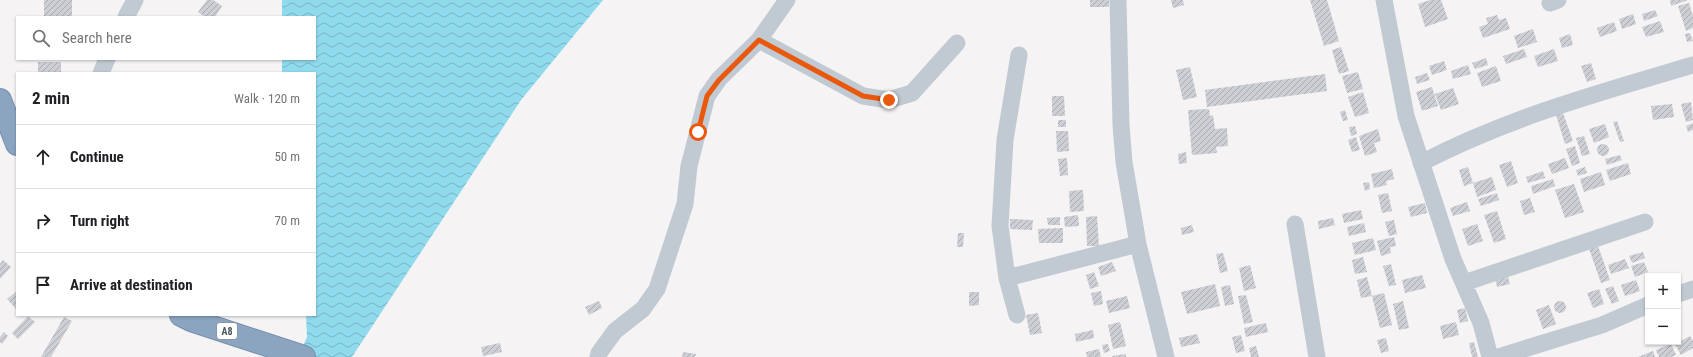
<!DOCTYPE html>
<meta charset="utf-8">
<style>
body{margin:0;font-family:"Roboto Condensed",sans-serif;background:#f6f6f6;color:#202124}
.controls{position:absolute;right:12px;bottom:12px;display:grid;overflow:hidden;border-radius:0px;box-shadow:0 1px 3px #0004}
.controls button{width:36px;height:36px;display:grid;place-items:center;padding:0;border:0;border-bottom:1px solid #e0e0e0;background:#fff;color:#202124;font:20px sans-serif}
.stop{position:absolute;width:12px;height:12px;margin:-9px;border:3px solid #ea580c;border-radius:50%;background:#fff}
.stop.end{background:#ea580c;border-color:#fff;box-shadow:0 1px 4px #0008}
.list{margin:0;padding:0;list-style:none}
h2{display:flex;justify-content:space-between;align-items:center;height:52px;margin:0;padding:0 16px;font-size:17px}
h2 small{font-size:13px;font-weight:400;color:#757577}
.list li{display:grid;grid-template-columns:26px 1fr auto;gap:12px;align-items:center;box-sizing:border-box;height:64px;padding:0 16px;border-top:1px solid #e0e0e0}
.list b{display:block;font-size:15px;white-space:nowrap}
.list em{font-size:13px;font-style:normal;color:#757577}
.icon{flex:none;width:22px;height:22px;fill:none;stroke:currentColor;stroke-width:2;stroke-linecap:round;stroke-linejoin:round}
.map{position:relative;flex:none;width:1693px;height:357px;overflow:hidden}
.search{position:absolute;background:#fff;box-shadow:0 1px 3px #0004;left:16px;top:16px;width:300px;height:44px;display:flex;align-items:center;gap:10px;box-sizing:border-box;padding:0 14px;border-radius:0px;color:#757577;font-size:15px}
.panel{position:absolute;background:#fff;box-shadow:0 1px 3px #0004;left:16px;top:72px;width:300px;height:244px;border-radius:0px}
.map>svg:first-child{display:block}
.water{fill:url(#water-waves)}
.building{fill:url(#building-hatch)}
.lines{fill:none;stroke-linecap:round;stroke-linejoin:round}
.highway-casing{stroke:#7690ad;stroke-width:24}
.street{stroke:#c1cad2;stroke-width:17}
.highway{stroke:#8ba5c1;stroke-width:22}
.route{stroke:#ea580c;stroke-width:5}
.labels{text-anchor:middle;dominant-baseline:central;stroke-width:4;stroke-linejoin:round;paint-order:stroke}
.shield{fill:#fff;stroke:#808990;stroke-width:1}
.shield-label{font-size:10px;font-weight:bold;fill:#4a5661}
</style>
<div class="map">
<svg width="1693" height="357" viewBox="0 0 1693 357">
<defs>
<pattern id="water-waves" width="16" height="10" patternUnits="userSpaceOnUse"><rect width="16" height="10" fill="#90daee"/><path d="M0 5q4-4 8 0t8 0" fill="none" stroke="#78b4c4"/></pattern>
<pattern id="building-hatch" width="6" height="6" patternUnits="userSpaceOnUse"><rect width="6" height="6" fill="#cdcfd5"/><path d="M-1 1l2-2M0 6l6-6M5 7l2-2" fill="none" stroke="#a8abb0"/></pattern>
</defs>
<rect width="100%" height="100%" fill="#f5f3f3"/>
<path class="water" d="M282 0H603L521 100 352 357H298L307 337 306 315H315V73H282V59H315V17H282Z"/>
<path class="building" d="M44 0H72V17H44Z
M207 0H213L222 6 215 17H205L198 12Z
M1090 0H1109V7H1090Z
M1171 0H1183L1184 5 1173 8Z
M1310 0H1327L1339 41 1324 46Z
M1430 0H1441L1448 19 1425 27 1418 4Z
M1670 0H1688L1671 6Z
M1689 3 1693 16V28L1686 31 1678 6Z
M1655 10 1658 16 1644 21 1642 14Z
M1633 14 1636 24 1622 29 1619 19Z
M1497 15 1499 20 1506 18 1510 29 1483 38 1479 27 1488 24 1486 18Z
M1660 21 1664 32 1646 37 1642 27Z
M1614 22 1617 31 1600 37 1597 28Z
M1533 29 1537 42 1518 48 1514 36Z
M1690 33 1693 41 1687 42 1685 34Z
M1570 34 1573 45 1562 48 1559 38Z
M1341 47 1349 71 1339 74 1332 50Z
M1524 49 1527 57 1506 64 1503 56Z
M1554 49 1558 61 1538 67 1534 56Z
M1486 58 1488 65 1475 69 1472 63Z
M1444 61 1447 70 1432 75 1429 66Z
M38 62H61V72H38Z
M1591 63 1596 79 1587 82 1581 66Z
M1468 65 1471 74 1453 79 1451 71Z
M1496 66 1501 81 1482 87 1477 73Z
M1190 67 1197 97 1183 100 1176 70Z
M1358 72 1363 89 1347 93 1342 76Z
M1427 73 1430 80 1417 84 1415 77Z
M1325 74 1327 91 1207 107 1205 90Z
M1432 87 1438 106 1422 111 1416 92Z
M1453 88 1459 104 1441 110 1435 94Z
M1363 92 1369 113 1355 117 1348 97Z
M1052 96H1064L1065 116H1052Z
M1691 102 1693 120 1686 122 1681 104Z
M1672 104 1674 117 1653 120 1651 106Z
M1209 109 1210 116 1213 115 1215 129 1227 128 1228 146 1216 147 1217 153 1192 155 1188 110Z
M1345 110 1348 120 1343 121 1340 112Z
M1563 113 1573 141 1565 144 1556 115Z
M1058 120H1066V127H1058Z
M1617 121 1624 141 1620 142 1613 122Z
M1693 123V130L1688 132 1686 126Z
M1605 124 1609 137 1594 143 1589 129Z
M1355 126 1357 134 1351 136 1349 127Z
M1378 129 1381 141 1374 143 1377 152 1365 156 1359 136Z
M1056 131H1068L1069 151 1057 152Z
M1584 136 1590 154 1582 156 1576 138Z
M1356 137 1360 150 1352 152 1348 140Z
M1597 150a6 6 0 1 1 12 0a6 6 0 1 1-12 0Z
M1575 146 1580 163 1572 166 1566 149Z
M1186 152 1187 163 1179 164 1178 154Z
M1620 155 1622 160 1607 165 1605 159Z
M1067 158 1068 175 1060 176 1058 159Z
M1565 158 1569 168 1552 174 1548 164Z
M1511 161 1518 183 1507 187 1499 165Z
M1628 163 1631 174 1610 181 1606 170Z
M1468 167 1473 183 1464 186 1459 170Z
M1585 167 1587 173 1578 176 1576 170Z
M1392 169 1394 179 1386 181 1387 185 1374 188 1371 174Z
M1543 171 1545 178 1528 183 1526 177Z
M1601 172 1605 185 1584 192 1580 179Z
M1492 177 1496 190 1477 197 1473 183Z
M1553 179 1555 186 1533 194 1531 186Z
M1369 182 1370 189 1365 191 1363 183Z
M1574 184 1584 212 1565 218 1555 190Z
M1083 190 1084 211 1070 212 1069 191Z
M1388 193 1392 211 1382 213 1378 195Z
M1497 193 1499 200 1481 206 1478 199Z
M1530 198 1535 212 1524 215 1520 201Z
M1467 202 1470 211 1453 216 1450 208Z
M1425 203 1427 213 1411 217 1408 207Z
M1361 210 1363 219 1344 223 1342 214Z
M1497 211 1506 239 1494 243 1484 215Z
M1078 215 1079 226 1065 227 1064 217Z
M1097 216 1099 246H1087L1086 217Z
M1060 217V225H1048L1047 218Z
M1333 218 1335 225 1319 229 1318 221Z
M1010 219 1033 220 1032 230 1010 229Z
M1394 220 1397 234 1389 236 1385 222Z
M1364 223 1366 232 1349 236 1347 227Z
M1477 224 1483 241 1468 246 1462 229Z
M1192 225 1194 232 1182 235 1181 228Z
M1063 228V243H1039L1038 229Z
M958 233H964L963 247H957Z
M1394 237 1396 246 1390 247 1391 253 1381 256 1377 241Z
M1373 238 1376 250 1355 255 1352 243Z
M1597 243 1610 280 1601 283 1588 246Z
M1643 252 1645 258 1632 263 1629 256Z
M1223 253 1228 271 1220 273 1216 254Z
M1363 257 1367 272 1355 274 1352 260Z
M1625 259 1629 268 1611 274 1608 265Z
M3 260 11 267 0 279V264Z
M1112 262 1116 271 1101 276 1098 267Z
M1644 262 1648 272 1635 277 1631 266Z
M1391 264 1396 285 1389 286 1383 266Z
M1250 265 1256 288 1244 291 1239 268Z
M1094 272 1099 286 1090 289 1086 275Z
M1507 274 1510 284 1497 287 1495 278Z
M1422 275 1426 288 1405 293 1402 280Z
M1367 277 1372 296 1361 298 1357 280Z
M1636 280 1640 291 1625 296 1621 285Z
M1215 284 1220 306 1187 314 1181 292Z
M1230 285 1234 304 1225 306 1221 287Z
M1613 286 1619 301 1612 304 1605 289Z
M1599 289 1604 304 1593 308 1587 293Z
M17 291V310L7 299Z
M1101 291 1103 304 1094 306 1091 293Z
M969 292H979V305L969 306Z
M1384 293 1392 325 1380 328 1372 296Z
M1246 295 1253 322 1244 324 1238 296Z
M1127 296 1130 308 1109 313 1106 301Z
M1554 307a6 6 0 1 1 12 0a6 6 0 1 1-12 0Z
M599 301 602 308 589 315 585 307Z
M1403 301 1409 328 1399 330 1393 304Z
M1549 305 1556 324 1543 329 1536 310Z
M1465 308 1468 321 1460 323 1457 310Z
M1038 313 1042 333 1030 335 1026 315Z
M28 316 35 322 18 339 12 333Z
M64 317 72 321 51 357H41Z
M1120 322 1126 346 1113 349 1108 325Z
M1456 322 1459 335 1443 339 1440 326Z
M1266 323 1268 332 1246 337 1244 328Z
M1093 330 1094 338 1076 342 1075 334Z
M4 332 8 336 2 344 0 342V337Z
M1197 334 1200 343 1181 347 1179 338Z
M1241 335 1245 351 1236 353 1232 337Z
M1690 336 1693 341V348L1681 355 1675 344Z
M1386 338 1389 351 1381 353 1377 340Z
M1474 342 1478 357H1472L1469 343Z
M500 343 502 352 483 356 481 347Z
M1108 344 1110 351 1104 353 1102 345Z
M1671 344 1676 355 1671 357H1659L1656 350Z
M1256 346 1259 357H1251L1249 348Z
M1099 349 1101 357H1087L1086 352Z
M1653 351 1655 357H1638Z
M683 352 696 354 695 357H682Z
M1126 354V357H1112V356Z"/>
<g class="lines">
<defs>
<path id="highway" d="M0 100 17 144
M181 315 191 320 304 357"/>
</defs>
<use href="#highway" class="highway-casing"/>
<path class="street" d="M1118 0 1121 125 1124 162 1138 244 1166 357
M1384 0 1406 116 1453 259 1481 323 1490 357
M1550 3 1558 0
M126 17 135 0
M759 40 863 96 889 100 912 93 957 43
M101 73 107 59
M1421 163C1510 117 1598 93 1693 65
M1295 224 1317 357
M1007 278 1000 226 1005 140 1019 55
M1464 283 1645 222
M1678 294 1693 289
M1017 315 1007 278 1138 244
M598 357 599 353 615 331 643 309 657 289 685 204 689 166 707 96 719 79 759 40 787 0
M1498 357 1602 325 1648 305"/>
<use href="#highway" class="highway"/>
</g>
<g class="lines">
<path class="route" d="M698 132 707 96 719 80 759 40 863 96 889 100"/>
</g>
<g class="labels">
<rect class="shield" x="217" y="323" width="20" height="16" rx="3"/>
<g class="shield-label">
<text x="227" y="331">A8</text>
</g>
</g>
</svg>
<div class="controls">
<button>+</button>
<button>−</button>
</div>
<div class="stop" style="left:698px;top:132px"></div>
<div class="stop end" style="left:889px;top:100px"></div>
<div class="search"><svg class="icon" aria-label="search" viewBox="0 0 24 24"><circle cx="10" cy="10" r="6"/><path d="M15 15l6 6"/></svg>Search here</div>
<section class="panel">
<h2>2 min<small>Walk · 120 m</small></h2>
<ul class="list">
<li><svg class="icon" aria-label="ahead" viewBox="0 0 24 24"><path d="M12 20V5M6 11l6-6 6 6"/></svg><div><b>Continue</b></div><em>50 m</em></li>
<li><svg class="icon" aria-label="right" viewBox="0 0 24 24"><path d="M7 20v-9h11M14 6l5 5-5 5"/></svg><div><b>Turn right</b></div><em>70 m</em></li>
<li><svg class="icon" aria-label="arrive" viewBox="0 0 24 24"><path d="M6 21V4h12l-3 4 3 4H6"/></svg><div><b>Arrive at destination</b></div></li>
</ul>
</section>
</div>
